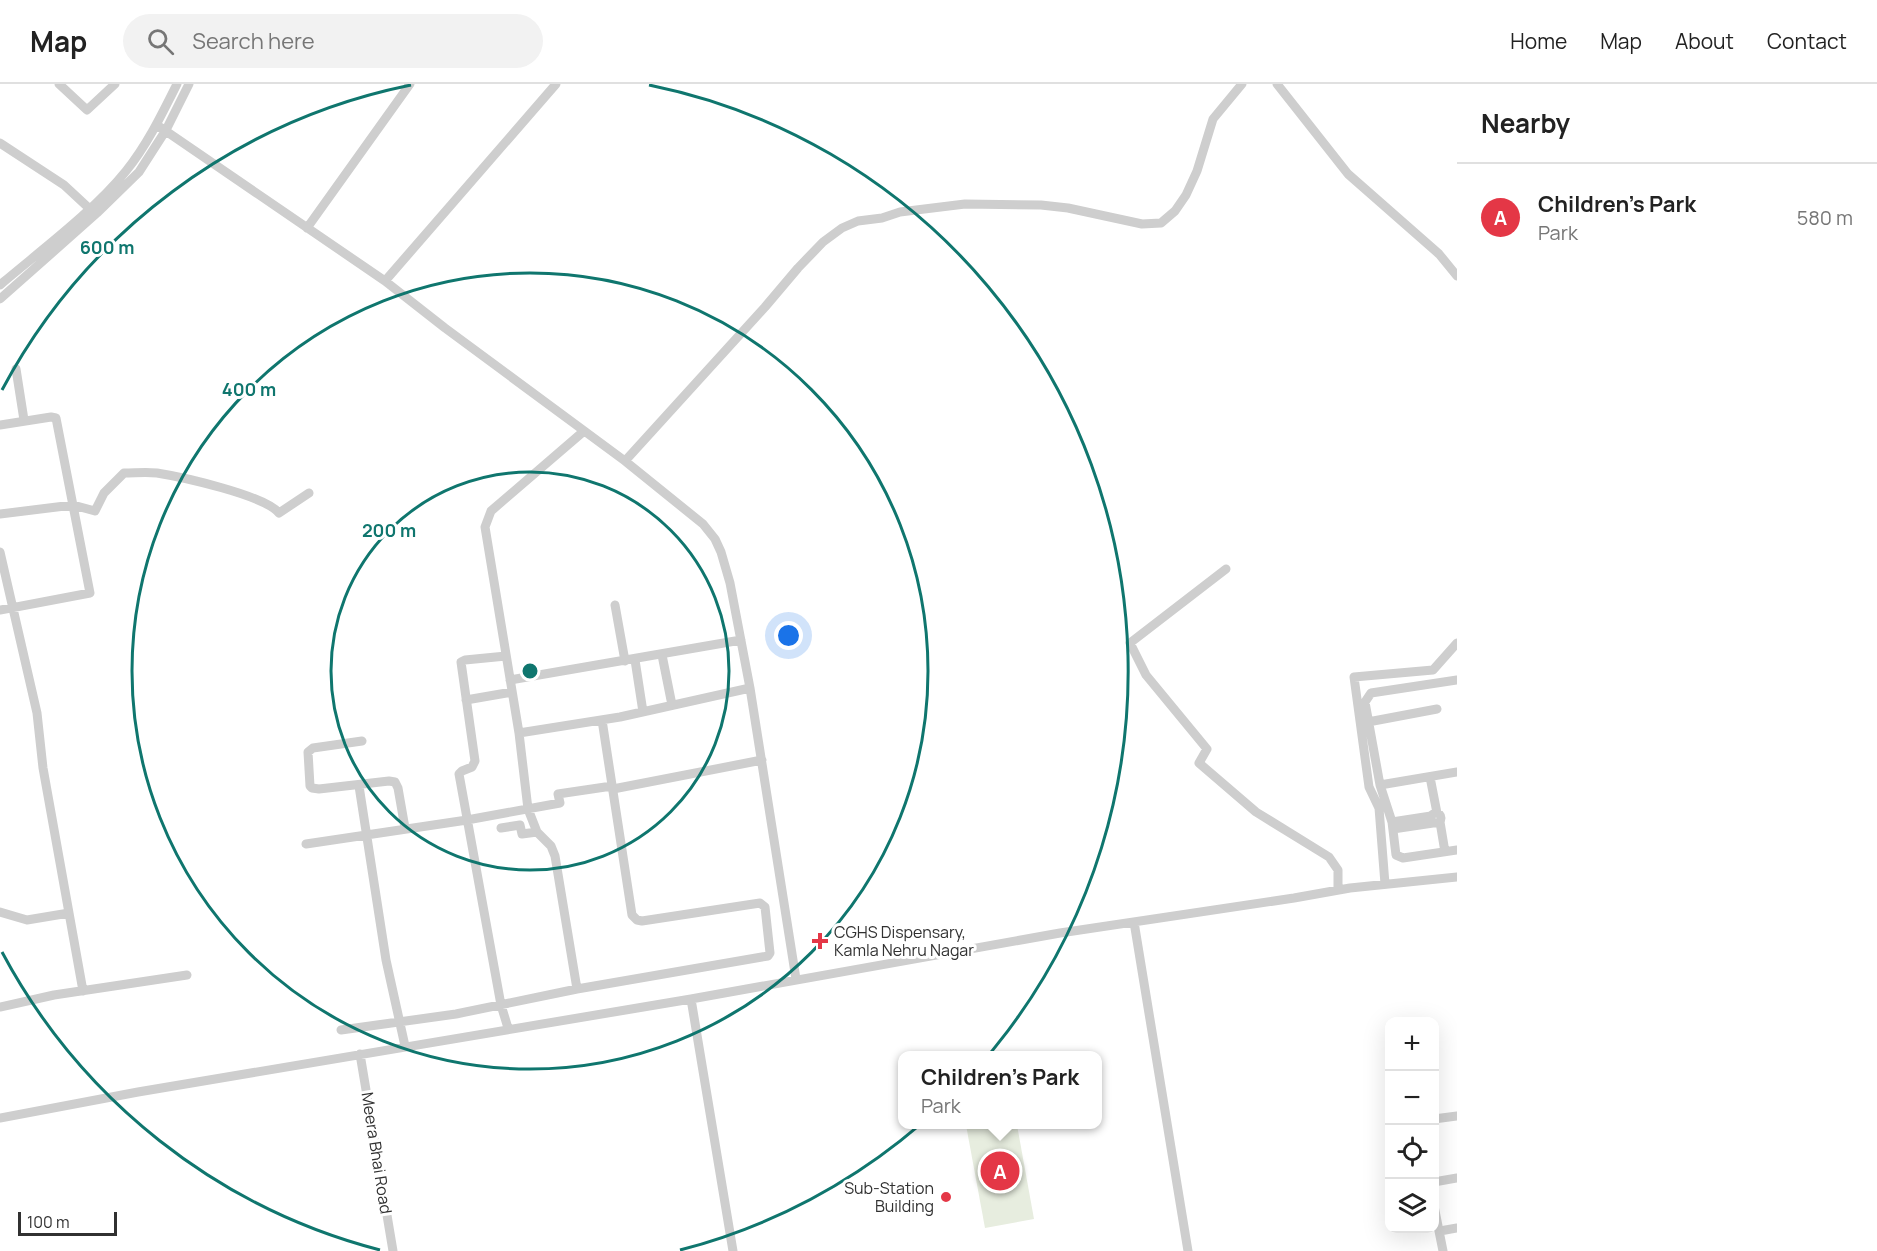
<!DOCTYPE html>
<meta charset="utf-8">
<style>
body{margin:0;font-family:Manrope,sans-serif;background:#f2f2f2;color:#222}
.controls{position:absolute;right:18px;bottom:18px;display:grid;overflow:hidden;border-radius:12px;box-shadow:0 6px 24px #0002}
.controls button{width:54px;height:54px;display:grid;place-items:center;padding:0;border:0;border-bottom:2px solid #e0e0e0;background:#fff;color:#222;font:30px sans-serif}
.scale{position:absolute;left:18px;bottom:15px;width:99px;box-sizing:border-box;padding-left:6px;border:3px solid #313131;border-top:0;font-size:16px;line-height:21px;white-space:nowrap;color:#313131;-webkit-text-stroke:4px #fff;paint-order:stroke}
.you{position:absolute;left:789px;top:552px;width:21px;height:21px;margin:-15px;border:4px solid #fff;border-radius:50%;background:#1a73e8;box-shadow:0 0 0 9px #1a73e833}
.badge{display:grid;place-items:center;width:39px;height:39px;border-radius:50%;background:#e43746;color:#fff;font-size:20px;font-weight:700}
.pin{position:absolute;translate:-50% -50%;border:3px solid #fff;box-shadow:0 2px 6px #0006}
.popup{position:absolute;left:898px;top:967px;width:204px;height:78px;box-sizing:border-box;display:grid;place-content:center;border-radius:12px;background:#fff;filter:drop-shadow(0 2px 4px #0005);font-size:20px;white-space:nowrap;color:#767676}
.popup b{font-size:22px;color:#222}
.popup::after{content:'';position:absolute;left:50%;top:100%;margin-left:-12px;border:12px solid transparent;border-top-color:#fff}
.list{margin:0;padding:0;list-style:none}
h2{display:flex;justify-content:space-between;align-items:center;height:78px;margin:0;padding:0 24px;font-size:26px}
h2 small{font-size:20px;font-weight:400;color:#767676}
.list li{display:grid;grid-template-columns:39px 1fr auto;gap:18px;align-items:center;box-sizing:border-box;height:108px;padding:0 24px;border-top:2px solid #e0e0e0}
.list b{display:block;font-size:22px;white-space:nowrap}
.list p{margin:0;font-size:20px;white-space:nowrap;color:#767676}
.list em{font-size:20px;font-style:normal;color:#767676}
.icon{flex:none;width:33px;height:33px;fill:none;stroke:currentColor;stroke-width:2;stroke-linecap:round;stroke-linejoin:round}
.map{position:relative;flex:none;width:1457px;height:1167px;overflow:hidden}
header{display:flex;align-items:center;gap:36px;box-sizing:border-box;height:84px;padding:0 30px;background:#fff;border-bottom:2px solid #e0e0e0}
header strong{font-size:28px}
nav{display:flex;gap:33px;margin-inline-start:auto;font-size:21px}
.search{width:420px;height:54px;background:#f2f2f2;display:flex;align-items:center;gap:15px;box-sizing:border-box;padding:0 21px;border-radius:33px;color:#767676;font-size:22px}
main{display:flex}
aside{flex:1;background:#fff}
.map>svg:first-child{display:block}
.green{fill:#e7eddf}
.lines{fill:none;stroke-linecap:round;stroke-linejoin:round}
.minor{stroke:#cecece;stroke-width:9}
.ring{fill:none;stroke:#0f766e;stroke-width:3}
.poi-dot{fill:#e43746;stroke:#fff;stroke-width:2}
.labels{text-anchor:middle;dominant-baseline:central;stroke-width:6;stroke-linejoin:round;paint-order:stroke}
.poi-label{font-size:16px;fill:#313131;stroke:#fff;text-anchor:start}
.street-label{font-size:16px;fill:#313131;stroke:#fff}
.centre{fill:#0f766e;stroke:#fff;stroke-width:3}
.ring-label{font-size:18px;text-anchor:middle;font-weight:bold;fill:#0f766e;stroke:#fff;stroke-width:6;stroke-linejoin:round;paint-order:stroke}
</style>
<header>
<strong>Map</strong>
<div class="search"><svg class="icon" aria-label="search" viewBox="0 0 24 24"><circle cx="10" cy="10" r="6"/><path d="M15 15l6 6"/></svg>Search here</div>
<nav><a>Home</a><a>Map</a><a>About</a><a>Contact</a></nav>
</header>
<main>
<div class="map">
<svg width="1457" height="1167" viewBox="0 0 1457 1167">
<rect width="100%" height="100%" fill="#fff"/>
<path class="green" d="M966 1041H1017L1034 1135 985 1144Z"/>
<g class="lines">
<path class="minor" d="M59 0 87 26 115 0
M1277 0 1348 90 1439 170 1457 192
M157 41 385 197 445 244 625 377 703 440 715 455 721 468 730 499 750 604 796 895
M0 59 64 101 92 127
M307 144 410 0
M385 197 556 0
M0 201C40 167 94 127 126 87 147 61 162 30 177 0
M0 215 97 129 139 88 166 46 189 0
M16 285 24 336
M0 341 51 333 56 334 90 509 0 526
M625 377 765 223 798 184 823 158 842 144 858 137 882 134 900 128 965 120 1041 121 1068 124 1142 140 1161 139 1175 127 1186 111 1197 87 1213 35 1242 0
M0 430 73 421 95 427 104 409 124 389C135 389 146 388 157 389 182 393 264 411 279 429L309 409
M0 468 37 629 43 684 83 907
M1226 485 1130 559 1146 591 1207 665 1199 679 1256 728 1329 773 1338 786V806
M615 521 625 577
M662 571 672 621
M506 572 465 576 461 578 475 677 472 683 462 687 459 690 501 921 508 944
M635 576 643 628
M510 596 741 556
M1457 596 1371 609 1365 618 1380 701 1392 738 1396 771 1403 774 1457 766
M466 616 512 608
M1368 638 1437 625
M519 649 620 633 750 604
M362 657 313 664 308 668 310 702 312 704 319 705 389 697 395 698 398 704 405 744
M1430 693 1437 729
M1380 701 1457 688
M359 702 386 876 405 962
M613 705 762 676
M1431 734a5 5 0 1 1 10 0a5 5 0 1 1-10 0Z
M1392 738 1431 732
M1440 738 1445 768
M501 744 520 741 522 750 537 748
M1393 745 1433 739
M306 760 467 736 560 719 558 710 612 702
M1385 800 1379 724 1369 703 1354 593 1433 586 1457 559
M0 828 27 836 69 829
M1134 838 1188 1167
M577 905 555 772 551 762 537 748 528 725 519 649 485 443 491 427 584 347
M691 915 733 1167
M0 923 54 911 187 891
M341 946 456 930 577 905 768 872 770 869 765 823 760 819 642 837 637 836 632 831 602 636
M360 970 393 1167
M0 1034 138 1008 691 915 1060 849 1294 814 1350 804 1457 793
M1434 1035 1457 1032
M1434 1098 1457 1094
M1434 1122 1443 1167
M1440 1147 1457 1144"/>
</g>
<g class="ring">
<circle cx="530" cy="587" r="199"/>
<circle cx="530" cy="587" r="398"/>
<path d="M380 1166A598 598 0 0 1 2 868M2 306A598 598 0 0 1 411 1M649 1A598 598 0 0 1 680 1166"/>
</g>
<g class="poi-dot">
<path d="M817 848h6v6h6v6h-6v6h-6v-6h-6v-6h6z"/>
<circle cx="946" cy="1113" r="6"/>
</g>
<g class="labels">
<g class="poi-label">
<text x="834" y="848">CGHS Dispensary,<tspan x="834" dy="18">Kamla Nehru Nagar</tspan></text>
<text x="934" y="1104" text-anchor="end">Sub-Station<tspan x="934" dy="18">Building</tspan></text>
</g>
<g class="street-label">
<text transform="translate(377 1069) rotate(81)">Meera Bhai Road</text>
</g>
</g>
<circle cx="530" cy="587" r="9" class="centre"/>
<g class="ring-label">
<text x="107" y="170">600 m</text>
<text x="249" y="312">400 m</text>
<text x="389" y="453">200 m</text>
</g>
</svg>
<div class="controls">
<button>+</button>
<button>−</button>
<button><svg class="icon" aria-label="locate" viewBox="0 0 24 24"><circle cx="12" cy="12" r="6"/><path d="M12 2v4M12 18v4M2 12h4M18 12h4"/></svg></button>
<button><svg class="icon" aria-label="layers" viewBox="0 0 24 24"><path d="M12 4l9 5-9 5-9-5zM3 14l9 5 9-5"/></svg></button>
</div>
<div class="scale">100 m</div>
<div class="you"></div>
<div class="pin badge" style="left:1000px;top:1087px">A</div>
<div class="popup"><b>Children's Park</b>Park</div>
</div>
<aside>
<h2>Nearby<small></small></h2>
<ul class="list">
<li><span class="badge">A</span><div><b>Children's Park</b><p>Park</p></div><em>580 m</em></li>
</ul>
</aside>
</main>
